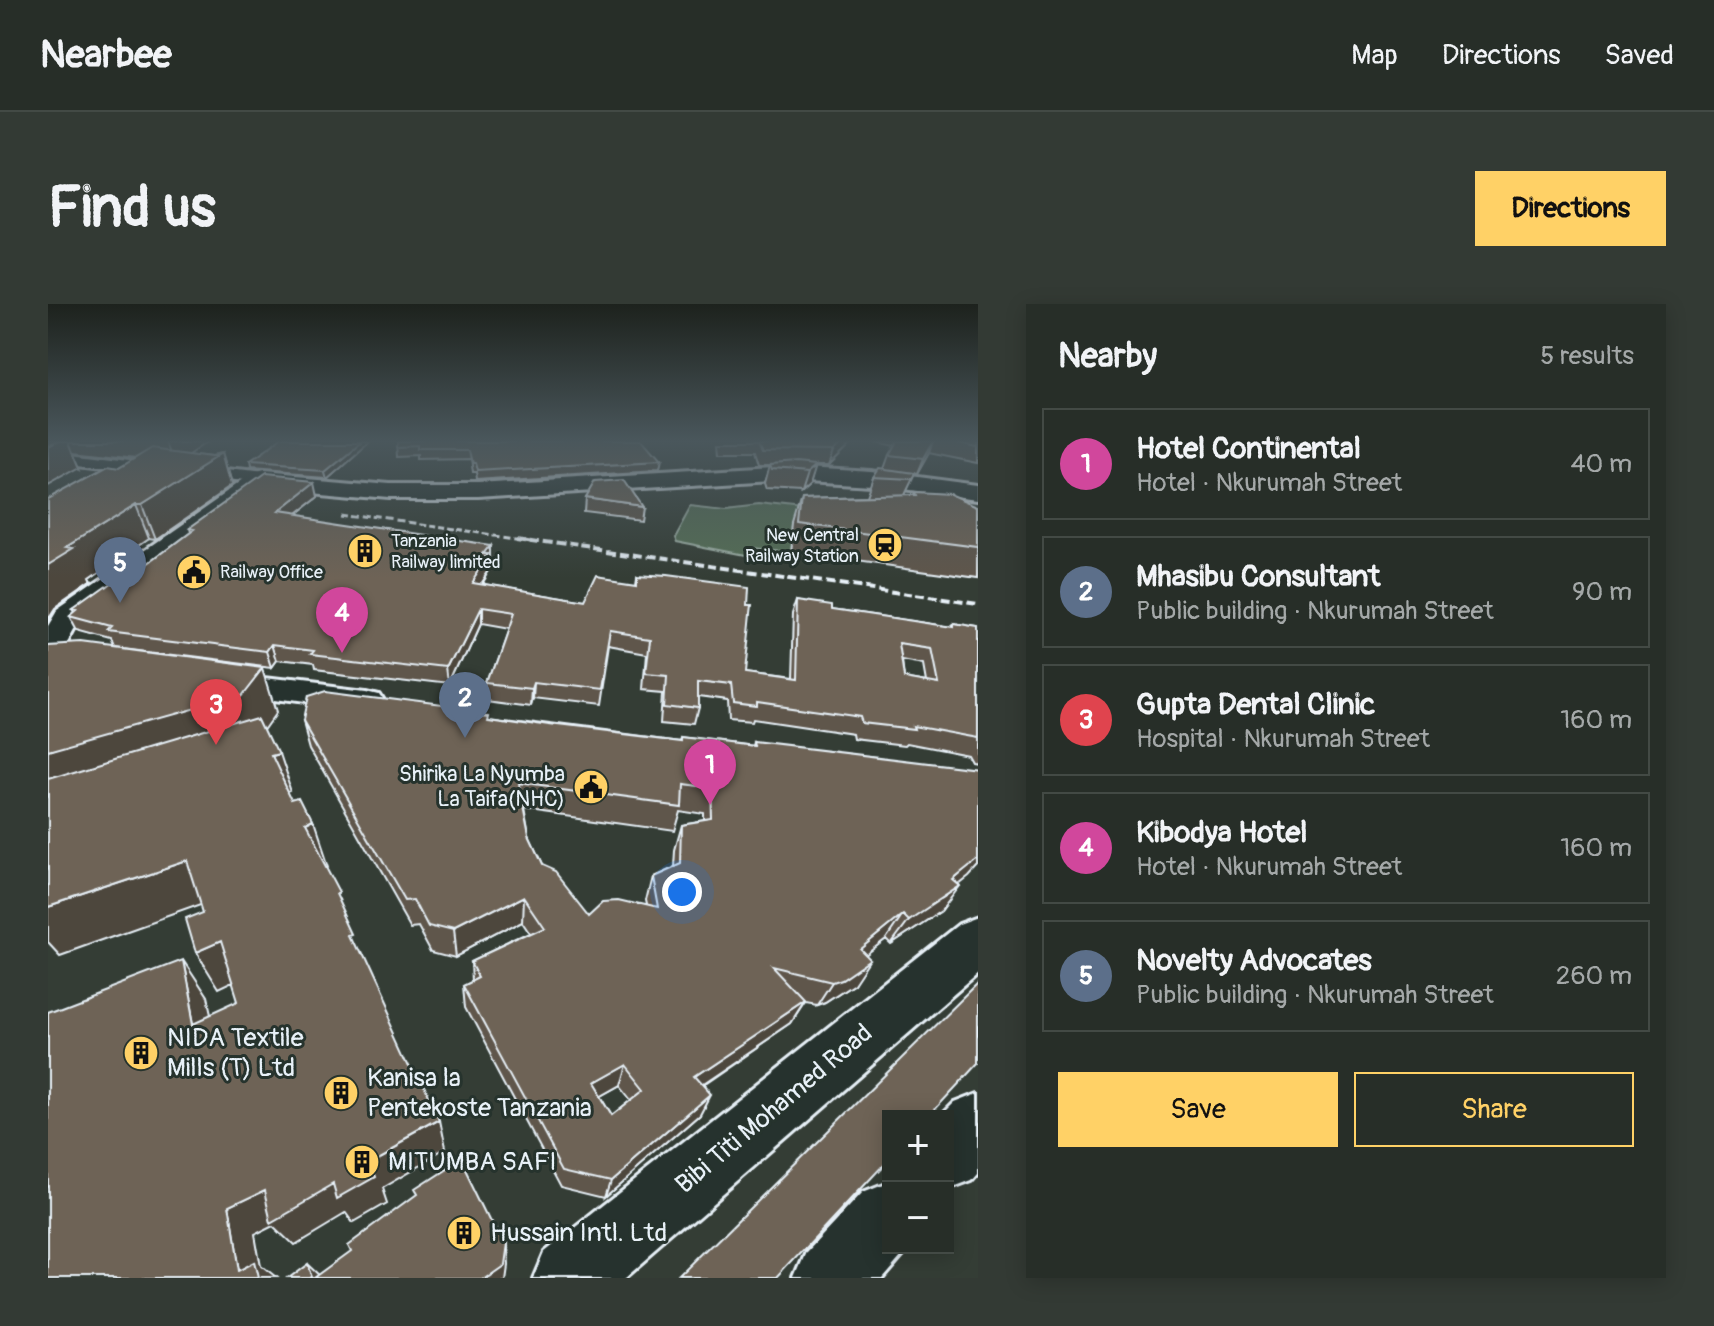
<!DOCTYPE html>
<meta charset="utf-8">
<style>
body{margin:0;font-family:Pangolin,sans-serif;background:#333a34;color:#f1f3f6}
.controls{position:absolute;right:24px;bottom:24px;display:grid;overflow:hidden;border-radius:0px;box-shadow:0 4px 20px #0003}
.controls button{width:72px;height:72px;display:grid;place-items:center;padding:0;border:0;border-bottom:2px solid #434a45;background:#272e28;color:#f1f3f6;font:40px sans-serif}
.you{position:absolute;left:634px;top:588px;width:28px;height:28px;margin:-20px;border:6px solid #fff;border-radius:50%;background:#1a73e8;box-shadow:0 0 0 12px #1a73e833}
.badge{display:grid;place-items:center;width:52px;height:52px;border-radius:50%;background:#ffd166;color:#fff;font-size:26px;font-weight:700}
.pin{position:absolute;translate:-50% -66px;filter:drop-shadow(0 2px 4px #0008)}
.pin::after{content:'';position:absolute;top:42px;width:28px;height:24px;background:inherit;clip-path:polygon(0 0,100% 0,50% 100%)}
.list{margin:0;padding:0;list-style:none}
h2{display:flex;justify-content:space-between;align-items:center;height:104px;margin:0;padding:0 32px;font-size:34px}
h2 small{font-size:26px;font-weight:400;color:#a4a8a8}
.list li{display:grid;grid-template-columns:52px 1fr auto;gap:24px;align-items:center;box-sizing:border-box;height:112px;margin:0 16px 16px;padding:0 16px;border:2px solid #434a45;border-radius:0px}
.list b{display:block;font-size:30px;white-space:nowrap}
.list p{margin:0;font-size:26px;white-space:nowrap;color:#a4a8a8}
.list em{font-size:26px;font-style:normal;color:#a4a8a8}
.actions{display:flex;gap:16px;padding:24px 32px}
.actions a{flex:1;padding:18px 0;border:2px solid #ffd166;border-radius:0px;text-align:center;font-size:28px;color:#ffd166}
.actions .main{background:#ffd166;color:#111}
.map{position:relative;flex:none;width:930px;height:974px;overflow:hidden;border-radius:0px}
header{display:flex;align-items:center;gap:48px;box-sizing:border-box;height:112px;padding:0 40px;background:#272e28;border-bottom:2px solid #434a45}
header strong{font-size:38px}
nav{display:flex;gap:44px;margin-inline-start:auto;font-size:28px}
.intro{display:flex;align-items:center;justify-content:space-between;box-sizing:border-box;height:192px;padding:0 48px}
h1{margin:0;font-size:56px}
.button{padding:20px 36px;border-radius:0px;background:#ffd166;color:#111;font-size:28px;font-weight:700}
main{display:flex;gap:48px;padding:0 48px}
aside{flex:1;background:#272e28;border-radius:0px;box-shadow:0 4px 20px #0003}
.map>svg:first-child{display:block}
.green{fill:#546e55;stroke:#9eb0a6;stroke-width:2}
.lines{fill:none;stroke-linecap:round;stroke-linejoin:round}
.minor-casing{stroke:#e8f1f8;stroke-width:6}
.major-casing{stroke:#e8f1f8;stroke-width:6}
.highway-casing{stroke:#e8f1f8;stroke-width:6}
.minor{fill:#26332d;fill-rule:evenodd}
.major{fill:#26332d;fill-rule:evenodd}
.highway{fill:#26332d;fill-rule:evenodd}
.rail-far1{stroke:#e8f1f8;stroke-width:3;stroke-dasharray:7 3;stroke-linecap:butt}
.rail{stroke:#e8f1f8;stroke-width:4;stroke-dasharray:9 4;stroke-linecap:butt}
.wall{fill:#5f564b;stroke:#e8f1f8;stroke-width:2;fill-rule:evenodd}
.shaded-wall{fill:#4d463d;stroke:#e8f1f8;stroke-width:2}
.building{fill:#6e6457;stroke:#e8f1f8;stroke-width:2;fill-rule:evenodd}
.labels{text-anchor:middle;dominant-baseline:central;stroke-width:6;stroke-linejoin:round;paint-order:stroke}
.far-poi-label{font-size:18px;fill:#e8f1f8;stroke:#26332d;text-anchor:start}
.poi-label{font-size:22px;fill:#e8f1f8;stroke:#26332d;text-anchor:end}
.near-poi-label{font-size:26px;fill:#e8f1f8;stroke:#26332d;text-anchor:start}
.near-street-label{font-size:26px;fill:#e8f1f8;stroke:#26332d}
</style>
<header>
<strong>Nearbee</strong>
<nav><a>Map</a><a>Directions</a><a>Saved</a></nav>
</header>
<div class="intro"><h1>Find us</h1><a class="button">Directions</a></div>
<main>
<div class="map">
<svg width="930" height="974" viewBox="0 0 930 974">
<rect width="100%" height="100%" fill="#343d35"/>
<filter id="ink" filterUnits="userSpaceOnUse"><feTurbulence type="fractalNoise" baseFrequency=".0125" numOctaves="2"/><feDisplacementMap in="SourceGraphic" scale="16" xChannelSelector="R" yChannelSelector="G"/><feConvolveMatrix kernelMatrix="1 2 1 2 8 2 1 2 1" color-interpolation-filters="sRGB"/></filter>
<g filter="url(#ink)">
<path class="green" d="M642 201 678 205 711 201 792 210 746 221 744 248 704 244 703 252 627 237 625 232Z"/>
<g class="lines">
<defs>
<path id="minor" d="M0 146 211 172 219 177 211 182 0 156Z"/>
<path id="major" d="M742 162 824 167 930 181V195L824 181 742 176 430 195H343L216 184 33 318 15 351 0 353V322L9 307 203 172 211 170 343 181H430Z
M169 368 319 386 331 389 336 397 331 405 319 408 157 385 152 378 157 371Z"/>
<path id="highway" d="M930 613V669L578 974H485L496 948 911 620Z
M930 789V869L924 876 900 885V812H893L907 798Z
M840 878V944H860L834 974H748L759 948 815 888Z"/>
</defs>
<use href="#minor" class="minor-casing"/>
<use href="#major" class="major-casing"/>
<use href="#highway" class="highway-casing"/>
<use href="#minor" class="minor"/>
<use href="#major" class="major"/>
<use href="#highway" class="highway"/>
<path class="rail-far1" d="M298 210 483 236"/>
<path class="rail" d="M469 234 930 300"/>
</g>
<path class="wall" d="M0 137H161L142 149 166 152 175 150 184 182 107 235 101 234 41 276 43 280 7 305 0 316 71 164 88 154 27 147 34 163Z
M320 137 279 173 198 167 197 161Z
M350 137 611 158 609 167 427 178 426 170H422L420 155 373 156V152L351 153Z
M672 137H806L781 161H767L762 180 753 188 719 186 717 180 722 161H711L707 148H673Z
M824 137H930V159L881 149 869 170H866L856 191H865L866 188 930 202V274L743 248 746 221 754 194 819 192 826 173 836 165 841 151 847 142Z
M269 192 244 212 446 257 444 260V266L435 281 537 298 588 277 589 270 697 369 743 375 745 311 750 296 784 305 904 323 906 320 930 324V459L924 458 920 451 859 439 857 441 806 435 805 430 705 415 704 418 680 416 679 397 650 393V404L646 420 616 417 618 387 596 385 599 349 560 342 551 402 485 394 483 401 440 395 439 379 458 325 430 320 402 382 266 366 265 361 232 357 227 364 67 344 64 337 31 328 23 313 28 309 26 306 84 272 140 230 139 226ZM854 357 876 361 879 378 856 374Z
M537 195 594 203 592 216 536 209Z
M441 412 634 437 635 433 705 442 706 438 930 563 911 581 893 607 843 640 838 635 818 650 806 679 777 698 769 701 758 699 744 720 654 782 652 810 558 892 513 881 418 703 416 680 425 676 424 657 483 629 475 617 408 652 385 646 371 620 362 621 260 441 253 416ZM476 506 624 527 630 506 657 510V517L633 521 626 546 625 562 603 572 597 597 598 602 541 610 494 562 481 534ZM571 781 583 796 563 812 551 792Z"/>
<path class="shaded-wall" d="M12 137H23L34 163 0 182V143Z
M120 137H161L128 159Z
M312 137H320L279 173 277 166Z
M796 137H806L781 161 786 147Z
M885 137 881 149 869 170 875 155Z
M175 150 184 182 107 235 94 201Z
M768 161 762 180 753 188 759 169Z
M266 178 269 192 230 223 227 209Z
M88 201 101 234 41 276 43 280 7 305 0 316V261L19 244Z
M446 242V257L444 260V266L425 294V279L439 251Z
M430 305V320L402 382 400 366Z
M227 341 232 357 227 364 222 348Z
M217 364 230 406 211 433 0 497V446Z
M486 378 485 394 483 401 484 384Z
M231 447 245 489 237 492 223 449Z
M265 520 279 562 271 565 257 524Z
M930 554V563L921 573 893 595 912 582 893 607 843 640 861 616Z
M139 557 161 598 12 651 0 638V603Z
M476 592 475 617 408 652 405 628Z
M855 610 838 635 795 668 812 645Z
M172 638 194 677 171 688 147 649Z
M822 655 806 679 777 698 769 701 784 678Z
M133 657 158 695 172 756 145 720Z
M758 698 744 720 636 793 646 773Z
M577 760 571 781 539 799 543 779Z
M662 791 652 810 558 892 563 876Z
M391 818 397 848 334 885 339 900 306 919 298 908 248 938 227 918 207 928 213 962 228 974H201L189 966 179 904 217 886 320 857Z
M455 939 456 960 454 974H432Z
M259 959 275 974H264Z"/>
<path class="building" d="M0 137H12L0 143Z
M231 137H312L277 166 197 161Z
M350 137H593L611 158 427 168 425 160H422L419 146H372V142L350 143Z
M711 137H796L786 147 715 146Z
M849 137H885L875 155 841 151Z
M902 137H930V143Z
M104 144 166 152 175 150 94 201H88L19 244 26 245 0 261V195L60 162 71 164Z
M748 159 768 161 759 169 724 166 722 161Z
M832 164 866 169 863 175 826 173Z
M213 173 266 178 227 209 446 242 439 251H444L425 279 537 298 550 271 589 277V270L618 272 701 283 700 301H704L703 309 697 369 748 376 750 296 784 301V305L906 323V320L930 324V434L865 422 866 425 814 419 812 413 709 398V402L685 399 683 381 650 377V404L619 400 621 371 598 369 602 333 562 327 552 386 486 378 484 384 439 379 463 310 430 305 400 366 262 350 265 346 227 341 222 348 60 328 64 324 23 313 30 307 26 306 75 271 84 272 144 227 139 226ZM851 340 884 345 891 380 856 374Z
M576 176 594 203 537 195 547 178Z
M866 188 902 190 930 202V243L751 220 754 194 867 191Z
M36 340 217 364 196 391 0 446V342Z
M277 387 441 408 440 412 502 421 635 437V433L707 442 706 438 930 465V556L905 576 912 582 861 616 855 610 812 645 822 655 793 675 784 678 726 664 758 698 646 773 662 791 563 876 516 865 416 680 432 672 424 657 497 623 476 592 405 628 381 622 367 595 357 596 253 416 258 393ZM470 479 631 501 632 480 664 484 665 516 633 521 632 559 603 572 609 605 571 596 555 597 541 610 508 568 494 562 481 534ZM577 760 597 785 563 812 543 779Z
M214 411 231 447 223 449 247 500 254 498 265 520 257 524 291 588 289 589 308 630 305 631 391 818 320 857 326 873 289 894 285 880 224 915 217 886 179 904 189 966 206 957 210 974H0V708L133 657 145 720 191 699 172 638 147 649 137 615 155 608 139 557 0 603V475Z
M930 679V759L881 812H840V856L730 974H631Z
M414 855 455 939 452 960 432 974H267L304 947 301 941 369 891 366 886Z
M259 959 264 974H239Z"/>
</g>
<linearGradient id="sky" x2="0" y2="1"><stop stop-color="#1d221d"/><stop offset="0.5" stop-color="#4a575c"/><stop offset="1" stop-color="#4a575c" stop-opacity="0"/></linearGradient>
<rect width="930" height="274" fill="url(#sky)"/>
<defs>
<symbol id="station-disc" viewBox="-11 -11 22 22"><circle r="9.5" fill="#ffd166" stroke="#26332d"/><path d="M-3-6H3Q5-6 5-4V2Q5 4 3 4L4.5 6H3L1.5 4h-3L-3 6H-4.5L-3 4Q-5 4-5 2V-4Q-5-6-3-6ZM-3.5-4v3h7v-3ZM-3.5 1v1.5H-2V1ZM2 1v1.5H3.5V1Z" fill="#111"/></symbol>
<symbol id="building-disc" viewBox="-11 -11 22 22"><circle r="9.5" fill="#ffd166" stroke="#26332d"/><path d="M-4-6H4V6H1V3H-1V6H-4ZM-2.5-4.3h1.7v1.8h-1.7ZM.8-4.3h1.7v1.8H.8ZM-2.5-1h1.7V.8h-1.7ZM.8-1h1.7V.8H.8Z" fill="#111"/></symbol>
<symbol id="civic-disc" viewBox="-11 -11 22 22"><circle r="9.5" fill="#ffd166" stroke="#26332d"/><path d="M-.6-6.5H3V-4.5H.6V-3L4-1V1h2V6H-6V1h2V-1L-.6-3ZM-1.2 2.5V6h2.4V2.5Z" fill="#111"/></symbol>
</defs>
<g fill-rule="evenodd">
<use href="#station-disc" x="817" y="221" width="40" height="40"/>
<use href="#building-disc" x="297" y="227" width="40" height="40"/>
<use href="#civic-disc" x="126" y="248" width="40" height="40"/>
<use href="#civic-disc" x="523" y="463" width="40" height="40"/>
<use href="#building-disc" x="73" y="729" width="40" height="40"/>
<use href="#building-disc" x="273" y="769" width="40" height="40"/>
<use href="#building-disc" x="294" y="838" width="40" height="40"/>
<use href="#building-disc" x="396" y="909" width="40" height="40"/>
</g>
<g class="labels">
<g class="far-poi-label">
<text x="811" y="231" text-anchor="end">New Central<tspan x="811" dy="21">Railway Station</tspan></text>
<text x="343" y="237">Tanzania<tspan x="343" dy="21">Railway limited</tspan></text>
<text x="172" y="268">Railway Office</text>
</g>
<g class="poi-label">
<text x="517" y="470">Shirika La Nyumba<tspan x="517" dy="25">La Taifa(NHC)</tspan></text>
</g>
<g class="near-poi-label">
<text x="119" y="734">NIDA Textile<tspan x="119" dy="30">Mills (T) Ltd</tspan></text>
<text x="319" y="774">Kanisa la<tspan x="319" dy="30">Pentekoste Tanzania</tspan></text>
<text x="340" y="858">MITUMBA SAFI</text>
<text x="442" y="929">Hussain Intl. Ltd</text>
</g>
<g class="near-street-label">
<text transform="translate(726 805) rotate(-40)">Bibi Titi Mohamed Road</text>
</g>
</g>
</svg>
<div class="controls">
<button>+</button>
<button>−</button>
</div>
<div class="you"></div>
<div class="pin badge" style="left:662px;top:501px;background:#d1479c">1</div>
<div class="pin badge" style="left:417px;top:434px;background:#5c6f8a">2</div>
<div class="pin badge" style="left:168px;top:441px;background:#e0444e">3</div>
<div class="pin badge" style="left:294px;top:349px;background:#d1479c">4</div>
<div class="pin badge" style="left:72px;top:299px;background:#5c6f8a">5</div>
</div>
<aside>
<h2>Nearby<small>5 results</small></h2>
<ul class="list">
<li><span class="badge" style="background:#d1479c">1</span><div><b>Hotel Continental</b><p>Hotel · Nkurumah Street</p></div><em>40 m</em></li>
<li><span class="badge" style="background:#5c6f8a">2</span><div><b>Mhasibu Consultant</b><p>Public building · Nkurumah Street</p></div><em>90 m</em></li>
<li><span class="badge" style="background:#e0444e">3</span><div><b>Gupta Dental Clinic</b><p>Hospital · Nkurumah Street</p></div><em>160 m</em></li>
<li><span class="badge" style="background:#d1479c">4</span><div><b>Kibodya Hotel</b><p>Hotel · Nkurumah Street</p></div><em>160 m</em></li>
<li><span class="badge" style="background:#5c6f8a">5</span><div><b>Novelty Advocates</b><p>Public building · Nkurumah Street</p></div><em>260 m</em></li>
</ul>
<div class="actions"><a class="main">Save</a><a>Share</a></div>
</aside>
</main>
